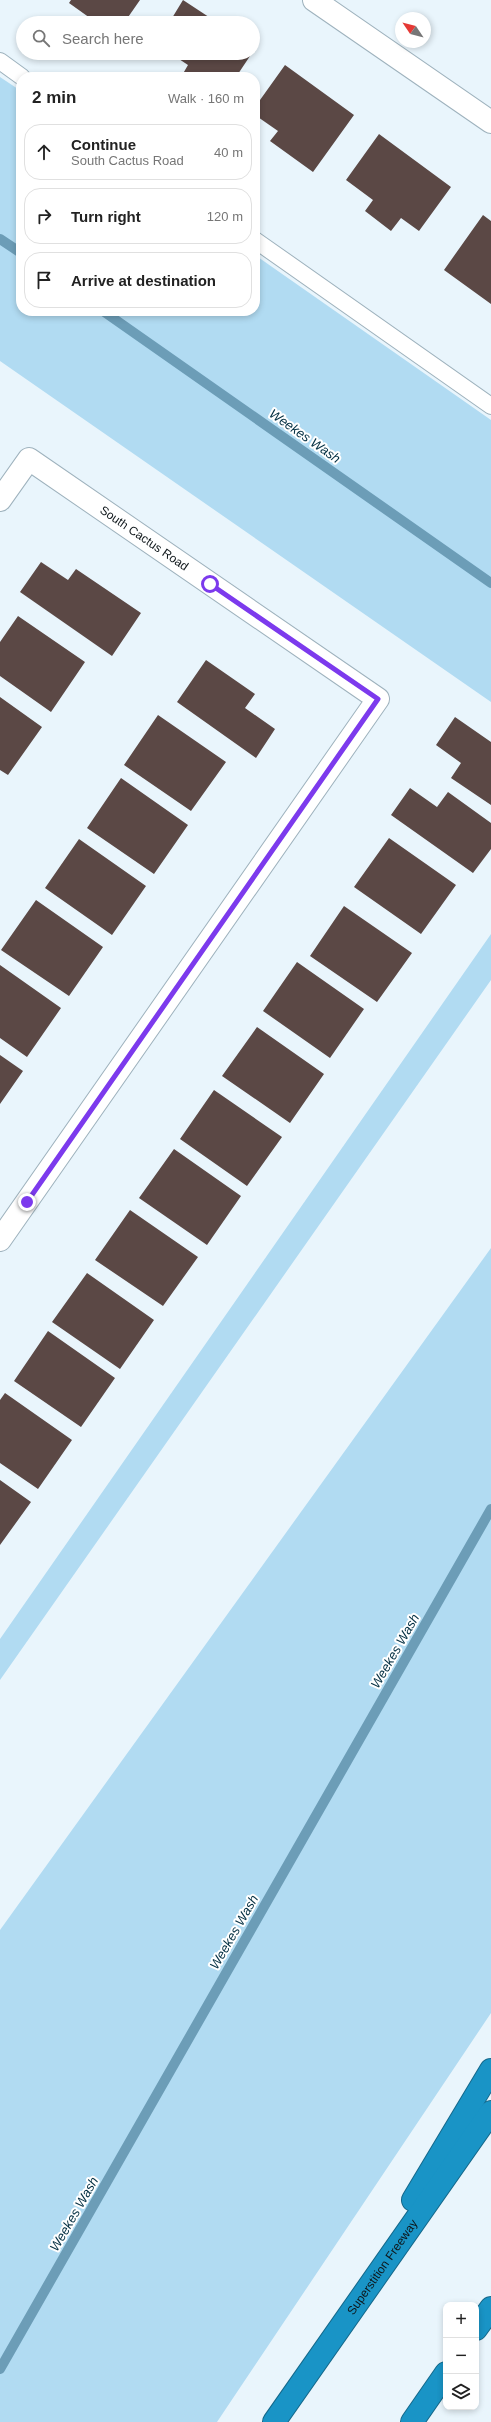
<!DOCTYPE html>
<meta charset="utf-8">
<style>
body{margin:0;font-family:Arial,sans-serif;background:#f6f6f6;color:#222}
.controls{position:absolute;right:12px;bottom:12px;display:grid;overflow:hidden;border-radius:8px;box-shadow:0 2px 6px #0003}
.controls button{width:36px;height:36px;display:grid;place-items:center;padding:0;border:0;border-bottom:1px solid #e0e0e0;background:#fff;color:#222;font:20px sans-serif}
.compass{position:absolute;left:395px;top:12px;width:36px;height:36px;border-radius:50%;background:#fff;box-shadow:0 2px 6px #0003;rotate:305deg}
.stop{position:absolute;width:12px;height:12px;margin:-9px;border:3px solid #7c3aed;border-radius:50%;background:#fff}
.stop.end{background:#7c3aed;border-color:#fff;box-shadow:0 1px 4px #0008}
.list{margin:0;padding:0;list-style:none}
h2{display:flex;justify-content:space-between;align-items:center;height:52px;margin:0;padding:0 16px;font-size:17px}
h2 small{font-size:13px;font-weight:400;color:#767676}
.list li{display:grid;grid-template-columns:26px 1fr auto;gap:12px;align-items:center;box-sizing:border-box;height:56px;margin:0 8px 8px;padding:0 8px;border:1px solid #e0e0e0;border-radius:16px}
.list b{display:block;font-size:15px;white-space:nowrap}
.list p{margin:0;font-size:13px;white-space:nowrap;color:#767676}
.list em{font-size:13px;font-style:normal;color:#767676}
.icon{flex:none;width:22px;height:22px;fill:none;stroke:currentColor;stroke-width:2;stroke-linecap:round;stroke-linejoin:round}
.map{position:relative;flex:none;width:491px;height:2422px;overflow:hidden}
.search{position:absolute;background:#fff;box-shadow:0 2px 6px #0003;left:16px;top:16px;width:244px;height:44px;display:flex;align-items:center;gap:10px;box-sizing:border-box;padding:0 14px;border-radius:22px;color:#767676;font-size:15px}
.panel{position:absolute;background:#fff;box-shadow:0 2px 6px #0003;left:16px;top:72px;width:244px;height:244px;border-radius:16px}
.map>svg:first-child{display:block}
.green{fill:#b1dbf2}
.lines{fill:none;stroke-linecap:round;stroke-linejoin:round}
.stream{stroke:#6c9db7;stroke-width:10}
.building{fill:#5b4845}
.service-casing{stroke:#9eb2bd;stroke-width:18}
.minor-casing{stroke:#9eb2bd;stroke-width:24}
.motorway-casing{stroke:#15688a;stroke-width:24}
.service{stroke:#fff;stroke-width:16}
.minor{stroke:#fff;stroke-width:22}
.motorway{stroke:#1994c6;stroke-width:22}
.route{stroke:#7c3aed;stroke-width:5}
.labels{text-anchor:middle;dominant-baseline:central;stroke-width:4;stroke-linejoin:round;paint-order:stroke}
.street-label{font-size:12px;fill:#0e161a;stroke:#fff}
.water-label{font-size:13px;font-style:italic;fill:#022e41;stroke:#fff}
</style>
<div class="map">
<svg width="491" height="2422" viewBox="0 0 491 2422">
<rect width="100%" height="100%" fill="#e9f5fc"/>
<path class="green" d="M0 77 21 91V311H255V255L491 420V702L0 361Z
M491 934V980L0 1680V1639Z
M491 1248V2013L217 2422H0V1930Z"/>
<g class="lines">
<path class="stream" d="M0 239 21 253
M103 311 491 583
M0 2369 491 1509"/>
</g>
<path class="building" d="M71 0H140L124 23H97L69 3Z
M183 0 218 23H169Z
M170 53H252L236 77H181L188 65Z
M285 65 354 115 313 172 270 141 278 131 255 115V107Z
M379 134 451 187 419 231 401 218 391 231 365 211 373 200 346 180Z
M483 215 491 221V304L444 270Z
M41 562 68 580 76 569 141 613 112 656 20 592Z
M18 616 85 662 51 712 0 676V642Z
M206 660 255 694 245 708 275 729 256 758 177 702Z
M0 697 42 727 8 775 0 770Z
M158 715 226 762 191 811 124 765Z
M455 717 491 742V805L451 778 461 763 436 745Z
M121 778 188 825 154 874 87 828Z
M410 788 437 807 448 792 491 823V849L473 873 391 815Z
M389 838 456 885 421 934 354 887Z
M79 839 146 886 112 935 45 888Z
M36 900 103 947 69 996 1 950Z
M344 906 412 953 377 1002 310 956Z
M297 962 364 1009 330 1058 263 1011Z
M0 965 61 1008 27 1057 0 1038Z
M257 1027 324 1074 290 1123 222 1076Z
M0 1055 23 1071 0 1104Z
M214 1090 282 1137 247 1186 180 1139Z
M174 1149 241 1196 207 1245 139 1198Z
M130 1210 198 1257 163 1306 95 1260Z
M87 1273 154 1320 120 1369 52 1322Z
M48 1331 115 1378 81 1427 14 1381Z
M5 1393 72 1440 38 1489 0 1463V1400Z
M0 1480 31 1502 0 1545Z"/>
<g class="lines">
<defs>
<path id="service" d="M0 61 22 77
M255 240 491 406"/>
<g id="minor">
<path d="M314 0 491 122"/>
<path id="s1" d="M0 500 29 459 378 699 0 1240"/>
</g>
<g id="motorway">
<path d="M413 2200 491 2070"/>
<path d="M476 2329 491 2308"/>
<path id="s2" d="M274 2422 491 2112"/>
<path d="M412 2422 446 2373"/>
</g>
</defs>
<use href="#service" class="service-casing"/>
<use href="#minor" class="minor-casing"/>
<use href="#motorway" class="motorway-casing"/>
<use href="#service" class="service"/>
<use href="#minor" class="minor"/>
<use href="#motorway" class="motorway"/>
</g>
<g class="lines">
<path class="route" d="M27 1202 378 699 210 584"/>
</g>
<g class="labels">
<g class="street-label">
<text stroke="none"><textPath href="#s1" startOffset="190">South Cactus Road</textPath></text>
<text stroke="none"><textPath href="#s2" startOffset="189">Superstition Freeway</textPath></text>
</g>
<g class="water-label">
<text transform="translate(305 436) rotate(35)">Weekes Wash</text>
<text transform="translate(395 1651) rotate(-60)">Weekes Wash</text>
<text transform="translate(234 1932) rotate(-60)">Weekes Wash</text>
<text transform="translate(74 2214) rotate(-60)">Weekes Wash</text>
</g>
</g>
</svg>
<div class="controls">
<button>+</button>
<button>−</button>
<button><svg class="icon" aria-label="layers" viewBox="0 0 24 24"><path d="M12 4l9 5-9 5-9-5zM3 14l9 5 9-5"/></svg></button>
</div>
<svg class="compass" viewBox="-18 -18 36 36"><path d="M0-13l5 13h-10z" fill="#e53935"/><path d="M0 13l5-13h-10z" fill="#767676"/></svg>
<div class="stop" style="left:210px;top:584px"></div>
<div class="stop end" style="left:27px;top:1202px"></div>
<div class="search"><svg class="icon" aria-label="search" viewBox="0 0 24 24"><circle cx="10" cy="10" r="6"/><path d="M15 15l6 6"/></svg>Search here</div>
<section class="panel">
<h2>2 min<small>Walk · 160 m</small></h2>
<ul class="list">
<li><svg class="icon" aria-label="ahead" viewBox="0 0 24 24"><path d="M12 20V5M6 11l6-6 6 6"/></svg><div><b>Continue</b><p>South Cactus Road</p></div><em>40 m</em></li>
<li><svg class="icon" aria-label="right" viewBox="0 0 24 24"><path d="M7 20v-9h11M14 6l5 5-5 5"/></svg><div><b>Turn right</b></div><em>120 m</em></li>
<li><svg class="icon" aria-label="arrive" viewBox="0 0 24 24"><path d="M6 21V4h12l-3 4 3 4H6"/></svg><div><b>Arrive at destination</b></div></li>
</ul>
</section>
</div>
